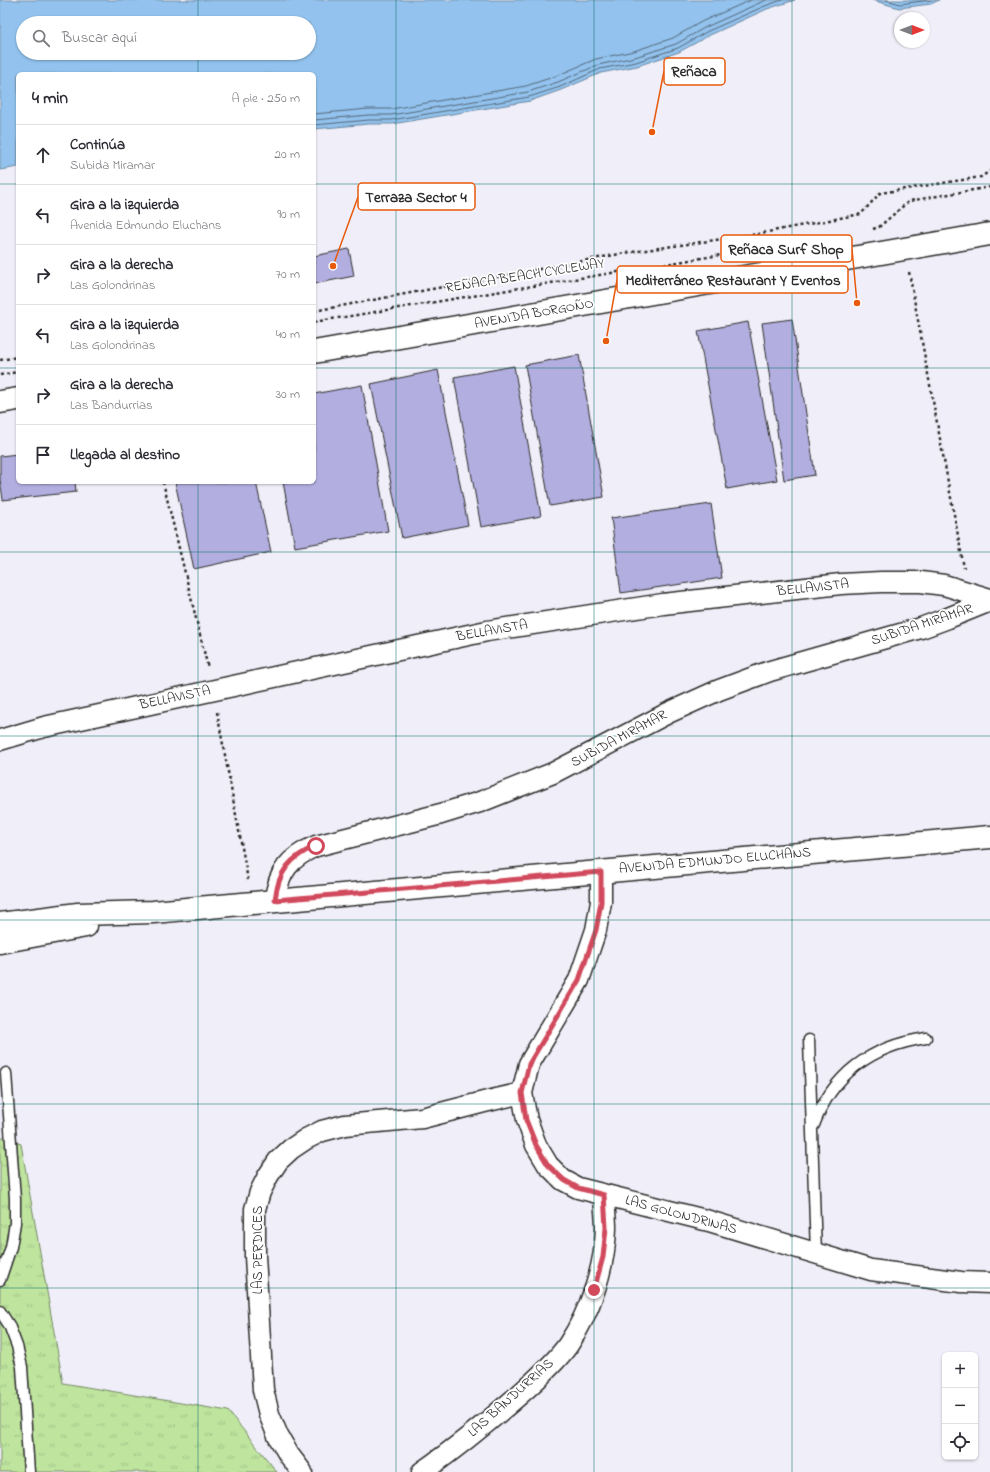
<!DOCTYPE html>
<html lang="es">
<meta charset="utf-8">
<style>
body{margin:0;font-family:"Indie Flower",sans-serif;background:#f7f7f7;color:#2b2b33}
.controls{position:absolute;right:12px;bottom:12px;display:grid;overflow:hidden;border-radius:6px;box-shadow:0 1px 3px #0004}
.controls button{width:36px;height:36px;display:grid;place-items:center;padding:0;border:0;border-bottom:1px solid #e1e1e2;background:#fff;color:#2b2b33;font:20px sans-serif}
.compass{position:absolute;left:894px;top:12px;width:36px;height:36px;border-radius:50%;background:#fff;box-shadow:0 1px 3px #0004;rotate:90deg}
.stop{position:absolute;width:12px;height:12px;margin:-9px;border:3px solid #d1495b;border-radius:50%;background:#fff}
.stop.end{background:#d1495b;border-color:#fff;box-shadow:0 1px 4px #0008}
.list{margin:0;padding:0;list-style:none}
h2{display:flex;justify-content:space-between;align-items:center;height:52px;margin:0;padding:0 16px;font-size:17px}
h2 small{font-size:13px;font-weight:400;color:#7c7c81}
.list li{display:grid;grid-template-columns:26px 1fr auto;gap:12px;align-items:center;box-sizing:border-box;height:60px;padding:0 16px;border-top:1px solid #e1e1e2}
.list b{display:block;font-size:15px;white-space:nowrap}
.list p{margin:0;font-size:13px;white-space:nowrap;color:#7c7c81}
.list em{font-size:13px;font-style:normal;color:#7c7c81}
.icon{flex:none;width:22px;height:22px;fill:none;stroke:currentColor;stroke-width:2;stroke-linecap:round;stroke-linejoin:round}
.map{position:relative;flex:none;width:990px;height:1472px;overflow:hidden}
.search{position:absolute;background:#fff;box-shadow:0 1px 3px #0004;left:16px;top:16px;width:300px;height:44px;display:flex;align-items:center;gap:10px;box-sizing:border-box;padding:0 14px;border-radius:22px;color:#7c7c81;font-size:15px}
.panel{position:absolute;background:#fff;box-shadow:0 1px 3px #0004;left:16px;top:72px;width:300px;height:412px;border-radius:6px}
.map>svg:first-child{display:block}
.grass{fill:url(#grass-tufts);stroke:#748864}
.water{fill:#92c2ed;stroke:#69869f;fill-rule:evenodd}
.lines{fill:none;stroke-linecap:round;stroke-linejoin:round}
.shore{stroke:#546779;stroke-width:1}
.building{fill:#b2aedf;stroke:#2b2b2b}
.lane-casing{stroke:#2b2b2b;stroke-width:13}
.street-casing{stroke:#2b2b2b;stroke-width:23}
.secondary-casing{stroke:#2b2b2b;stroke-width:25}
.primary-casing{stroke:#2b2b2b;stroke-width:25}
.path{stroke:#2b2b2b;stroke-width:2.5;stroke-dasharray:3 3;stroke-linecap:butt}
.lane{stroke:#fff;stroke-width:10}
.street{stroke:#fff;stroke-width:20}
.secondary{stroke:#fff;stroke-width:22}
.primary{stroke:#fff;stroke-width:22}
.route{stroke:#d1495b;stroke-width:5}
.grid{fill:none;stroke:#0f766e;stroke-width:1;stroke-opacity:0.55}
.labels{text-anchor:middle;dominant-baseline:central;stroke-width:3.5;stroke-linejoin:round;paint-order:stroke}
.street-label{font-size:14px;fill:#2b2b2b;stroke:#fff}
.leader{fill:none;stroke:#e8590c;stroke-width:1.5}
.callout-dot{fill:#e8590c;stroke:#fff;stroke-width:1.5}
.callout{fill:#fff;stroke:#e8590c;stroke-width:1.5}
.callout-label{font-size:15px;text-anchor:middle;font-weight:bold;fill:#2b2b2b}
</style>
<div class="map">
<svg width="990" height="1472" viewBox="0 0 990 1472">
<defs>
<pattern id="grass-tufts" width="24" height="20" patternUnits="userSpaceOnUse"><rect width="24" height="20" fill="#bee49e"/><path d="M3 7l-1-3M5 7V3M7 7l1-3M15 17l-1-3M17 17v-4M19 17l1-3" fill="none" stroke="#a3c488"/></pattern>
</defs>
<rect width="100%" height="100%" fill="#f0eff9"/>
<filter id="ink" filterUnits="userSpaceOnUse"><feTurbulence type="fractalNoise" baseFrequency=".025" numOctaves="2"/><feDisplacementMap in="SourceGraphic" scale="8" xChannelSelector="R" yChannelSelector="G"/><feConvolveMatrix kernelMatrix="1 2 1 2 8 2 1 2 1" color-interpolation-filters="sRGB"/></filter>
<g filter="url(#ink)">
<path class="grass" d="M0 1137 21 1144 63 1383 228 1411 277 1472H0Z"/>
<path class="water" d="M0 0H795L767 9 710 35 679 52 637 66 601 73 561 90 530 101 392 124H369L314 129V74H18V167L0 170ZM23 23H309V53H23Z
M872 0H939L931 4 899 8Z"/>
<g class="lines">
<path class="shore" d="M886 0 900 4 931 0
M314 114 368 109H391L526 86 556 76 596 59 634 51 673 38 703 21 751 0
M314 120 369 115H391L528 92 558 82 598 65 635 57 676 44 706 27 766 0
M314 125 369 120H391L529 97 560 87 600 69 636 62 678 48 708 31 765 6 782 0"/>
</g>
<path class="building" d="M349 249 354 276 314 284V256Z
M792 319 815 475 784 480 762 323Z
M748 322 777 480 727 489 698 331Z
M579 355 604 497 550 506 525 365Z
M514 366 541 516 481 527 454 377Z
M438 370 468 525 402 538 371 384Z
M362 385 388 531 295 547 283 482H314V394Z
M18 454V482H75L76 492 3 500 0 479V456Z
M175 482H256L271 552 194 569Z
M711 504 722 578 621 593 611 518Z"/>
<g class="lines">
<defs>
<path id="lane" d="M809 1040 816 1254
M814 1125C833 1073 872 1046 926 1038
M0 1280 11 1247 15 1223V1199L6 1073
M0 1311 9 1325 17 1346 22 1367 29 1472"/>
<path id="street" d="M0 740 44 727 487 631 663 604 841 584 881 582H921L944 585 990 599
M601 872V902L596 930 579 980 529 1064 522 1093 527 1120 536 1145 548 1165 563 1180 578 1188 709 1221 871 1270 961 1282 990 1283
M275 900C278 872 290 857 316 846L441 814 480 802 553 773 668 713 719 690 770 671 921 628 948 618 990 601
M302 1472 289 1455 278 1436 269 1414 263 1390 255 1256V1209L260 1192 268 1176 278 1161 291 1149 306 1139 322 1131 345 1125 422 1118 484 1102 522 1093
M422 1472C456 1448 488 1422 519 1395 535 1381 556 1362 568 1345 590 1312 605 1268 606 1228 606 1217 604 1206 604 1195"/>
<path id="secondary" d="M314 352 990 234
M0 402 18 399"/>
<path id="primary" d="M0 924 78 914 153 912 990 837
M0 942 86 926"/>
</defs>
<use href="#lane" class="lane-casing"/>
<use href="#street" class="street-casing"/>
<use href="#secondary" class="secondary-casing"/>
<use href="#primary" class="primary-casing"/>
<path class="path" d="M873 229 879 227 909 201 990 187
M757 234 763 248
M909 272 964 568
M314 311 625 253 757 234 861 214 880 193 981 177 990 171
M314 322 763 248
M0 360 18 357
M0 375 18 372
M163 482 208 668
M217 712 248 880"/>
<use href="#lane" class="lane"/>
<use href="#street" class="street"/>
<use href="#secondary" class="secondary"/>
<use href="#primary" class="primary"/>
</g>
</g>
<g class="lines" filter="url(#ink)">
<path class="route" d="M316 846C290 857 278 872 275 900L601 872V902L596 930 579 980 529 1064 522 1093 526 1120 536 1145 548 1165 564 1180 578 1188 604 1195 606 1228 603 1257 594 1290"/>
</g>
<path class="grid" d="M198 0V23M396 0V1472M594 0V1472M792 0V1472M198 53V74M0 184H18M314 184H990M0 368H18M314 368H990M198 482V1472M0 552H990M0 736H990M0 920H990M0 1104H990M0 1288H990"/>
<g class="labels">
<g class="street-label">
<text transform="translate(525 276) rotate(-9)">REÑACA BEACH CYCLEWAY</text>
<text transform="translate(534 314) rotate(-10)">AVENIDA BORGOÑO</text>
<text transform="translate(813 588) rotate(-6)">BELLAVISTA</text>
<text transform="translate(922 625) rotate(-18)">SUBIDA MIRAMAR</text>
<text transform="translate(492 631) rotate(-10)">BELLAVISTA</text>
<text transform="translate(175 698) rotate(-12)">BELLAVISTA</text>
<text transform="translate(619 739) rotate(-28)">SUBIDA MIRAMAR</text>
<text transform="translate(715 861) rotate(-5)">AVENIDA EDMUNDO ELUCHANS</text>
<text transform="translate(681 1215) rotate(15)">LAS GOLONDRINAS</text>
<text transform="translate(258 1250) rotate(-90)">LAS PERDICES</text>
<text transform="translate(511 1398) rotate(-42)">LAS BANDURRIAS</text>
</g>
</g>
<path class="leader" d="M652 132L664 71M333 266L358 197M857 303L852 249M606 341L617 280"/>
<g class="callout-dot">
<circle cx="652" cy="132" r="4"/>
<circle cx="333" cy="266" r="4"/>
<circle cx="857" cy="303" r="4"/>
<circle cx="606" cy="341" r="4"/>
</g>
<g class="callout">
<rect x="664" y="58" width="61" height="27" rx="4"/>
<rect x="358" y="183" width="117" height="27" rx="4"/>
<rect x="721" y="235" width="131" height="27" rx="4"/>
<rect x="617" y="266" width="231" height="27" rx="4"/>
</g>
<g class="callout-label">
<text x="694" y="76">Reñaca</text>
<text x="416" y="202">Terraza Sector 4</text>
<text x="786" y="254">Reñaca Surf Shop</text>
<text x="733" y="285">Mediterráneo Restaurant Y Eventos</text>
</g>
</svg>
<div class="controls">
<button>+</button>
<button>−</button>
<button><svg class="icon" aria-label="locate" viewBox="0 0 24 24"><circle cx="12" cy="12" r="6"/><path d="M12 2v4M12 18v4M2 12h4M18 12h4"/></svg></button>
</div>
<svg class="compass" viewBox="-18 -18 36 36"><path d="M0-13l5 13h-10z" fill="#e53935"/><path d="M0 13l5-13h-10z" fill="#7c7c81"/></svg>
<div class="stop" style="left:316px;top:846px"></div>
<div class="stop end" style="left:594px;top:1290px"></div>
<div class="search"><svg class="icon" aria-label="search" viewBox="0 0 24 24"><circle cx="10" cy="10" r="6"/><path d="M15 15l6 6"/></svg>Buscar aquí</div>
<section class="panel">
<h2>4 min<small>A pie · 250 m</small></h2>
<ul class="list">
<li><svg class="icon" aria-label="ahead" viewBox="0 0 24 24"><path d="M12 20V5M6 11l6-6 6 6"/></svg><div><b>Continúa</b><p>Subida Miramar</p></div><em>20 m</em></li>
<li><svg class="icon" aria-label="left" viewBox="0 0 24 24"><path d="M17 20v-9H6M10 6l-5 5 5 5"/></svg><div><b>Gira a la izquierda</b><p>Avenida Edmundo Eluchans</p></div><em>90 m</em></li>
<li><svg class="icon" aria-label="right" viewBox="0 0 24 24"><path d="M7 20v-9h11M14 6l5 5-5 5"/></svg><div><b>Gira a la derecha</b><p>Las Golondrinas</p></div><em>70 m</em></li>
<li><svg class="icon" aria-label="left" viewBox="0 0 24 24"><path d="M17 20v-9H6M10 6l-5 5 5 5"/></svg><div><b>Gira a la izquierda</b><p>Las Golondrinas</p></div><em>40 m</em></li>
<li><svg class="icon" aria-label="right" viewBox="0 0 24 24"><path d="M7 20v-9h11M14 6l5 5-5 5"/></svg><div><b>Gira a la derecha</b><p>Las Bandurrias</p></div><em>30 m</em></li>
<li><svg class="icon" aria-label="arrive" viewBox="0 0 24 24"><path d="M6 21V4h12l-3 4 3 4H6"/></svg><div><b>Llegada al destino</b></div></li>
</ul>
</section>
</div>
